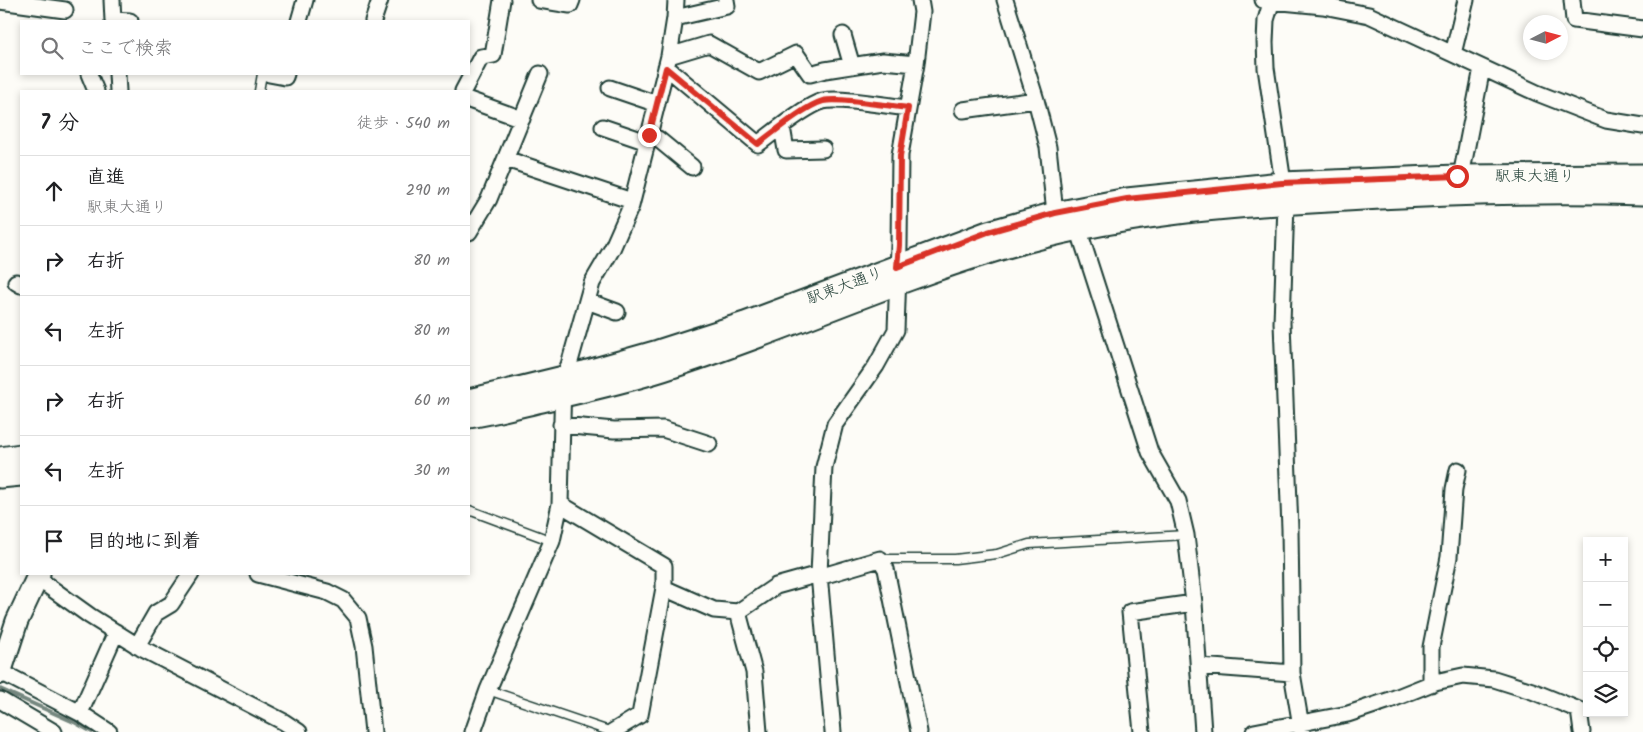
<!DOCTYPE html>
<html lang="ja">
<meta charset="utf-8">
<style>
body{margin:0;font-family:Kalam,"Klee One",sans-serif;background:#f6f6f6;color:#202124}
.controls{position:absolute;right:15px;bottom:15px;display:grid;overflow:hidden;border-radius:0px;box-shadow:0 2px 8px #0003}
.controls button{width:45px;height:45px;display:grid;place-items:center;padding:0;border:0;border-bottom:1px solid #e0e0e0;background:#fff;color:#202124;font:25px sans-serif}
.compass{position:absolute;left:1523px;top:15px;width:45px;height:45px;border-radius:50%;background:#fff;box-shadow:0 2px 8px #0003;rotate:84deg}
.stop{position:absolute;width:15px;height:15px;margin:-11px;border:4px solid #d93025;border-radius:50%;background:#fff}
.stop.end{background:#d93025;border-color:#fff;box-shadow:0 1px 5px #0008}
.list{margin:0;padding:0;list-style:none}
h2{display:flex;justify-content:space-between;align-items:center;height:65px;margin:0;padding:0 20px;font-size:21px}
h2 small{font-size:16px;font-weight:400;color:#757577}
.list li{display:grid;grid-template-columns:32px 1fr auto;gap:15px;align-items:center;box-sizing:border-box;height:70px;padding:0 20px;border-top:1px solid #e0e0e0}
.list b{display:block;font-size:19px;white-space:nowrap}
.list p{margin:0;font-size:16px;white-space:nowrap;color:#757577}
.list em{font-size:16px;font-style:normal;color:#757577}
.icon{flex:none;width:28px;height:28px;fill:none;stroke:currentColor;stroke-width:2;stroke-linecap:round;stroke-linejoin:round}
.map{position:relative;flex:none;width:1643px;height:732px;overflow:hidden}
.search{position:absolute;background:#fff;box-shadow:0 2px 8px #0003;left:20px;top:20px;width:450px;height:55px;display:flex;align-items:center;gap:12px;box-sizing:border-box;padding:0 18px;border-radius:0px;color:#757577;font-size:19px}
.panel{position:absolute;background:#fff;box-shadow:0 2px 8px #0003;left:20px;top:90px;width:450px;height:485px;border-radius:0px}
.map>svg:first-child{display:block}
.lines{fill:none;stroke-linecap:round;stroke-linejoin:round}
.stream{stroke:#75877f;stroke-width:4}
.lane-casing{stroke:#1f3d34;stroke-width:11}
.street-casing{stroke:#1f3d34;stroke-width:19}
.secondary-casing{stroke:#1f3d34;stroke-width:25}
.lane{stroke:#fdfcf7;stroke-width:8}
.street{stroke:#fdfcf7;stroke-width:15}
.secondary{stroke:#fdfcf7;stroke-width:21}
.route{stroke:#d93025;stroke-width:6}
.labels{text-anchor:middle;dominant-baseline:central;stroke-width:4;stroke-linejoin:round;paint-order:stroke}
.street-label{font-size:16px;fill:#1f3d34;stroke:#fdfcf7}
</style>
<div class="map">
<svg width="1643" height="732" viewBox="0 0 1643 732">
<rect width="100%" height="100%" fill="#fdfcf7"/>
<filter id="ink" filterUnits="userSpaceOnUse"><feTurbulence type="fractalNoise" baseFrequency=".02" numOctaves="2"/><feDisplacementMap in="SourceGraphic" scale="10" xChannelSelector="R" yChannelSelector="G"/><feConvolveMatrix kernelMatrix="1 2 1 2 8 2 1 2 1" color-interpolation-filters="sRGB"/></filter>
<g filter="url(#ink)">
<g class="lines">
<path class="stream" d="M0 689 76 723 92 732"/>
<defs>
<path id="lane" d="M259 91 262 74
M469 510 552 541
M880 559H955L997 554 1029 544 1186 535
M488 690 612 732"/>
<path id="street" d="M112 0 113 21
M539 0 570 5 572 0
M1005 0 1036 100 1048 147 1055 213
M1263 0 1323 6 1369 15 1537 93 1606 120 1643 126
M1272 0 1266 20 1265 42 1266 68 1286 203 1282 323 1290 529 1292 673 1302 732
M1572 0 1574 20 1643 29
M0 1 65 10
M675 18 727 6 726 0
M113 20 130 21
M299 21 305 0
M373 21 380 0
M843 35 852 66
M1453 54 1466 0
M669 56 709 44 759 72 796 54 810 74 825 70 883 61 916 64
M666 67 758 144C774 132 805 106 823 101 840 97 888 106 908 108
M89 74 96 91
M117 74 118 91
M269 74 285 77 286 74
M610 88 657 104
M463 91 481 57 493 55 502 0
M469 100 522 119
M963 110 1036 100
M603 127 647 142
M782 127 786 150 823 149
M649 135 658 139 692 167
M506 159 632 201
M1463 166 1482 68
M1078 228 1150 452 1178 501 1186 535 1194 603 1203 732
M469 232 489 199 540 74
M16 282 21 285
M587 301 617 312
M561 425 614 430 663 429 709 444
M560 504 664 566V588L714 610 738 612 776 586 819 574
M258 574 327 592 343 600 358 618 364 646 373 732
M819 577 880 559 886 569 919 732
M37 578 90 616 141 648 284 722 299 732
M738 612 754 672 759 732
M137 646 156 613 171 604 191 574
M1199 666 1292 673
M1 672 80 713 109 732
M1431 684V647L1449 557 1454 489 1458 470
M0 700 54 732
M80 713 116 632
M473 732 488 690 552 541 560 504 563 378 569 365 592 283 612 249 631 206 669 56 675 18 676 0
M612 732 640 715 664 588
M833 732 819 574 824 467 835 424 876 366 896 330 899 245 900 155 916 64 922 12 920 0
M1142 732 1130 612 1194 603
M1254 732 1348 714 1390 700 1435 682 1463 676 1494 679 1532 691 1579 710 1582 732"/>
<path id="secondary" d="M469 400 584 372 658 351 745 323 988 232 1055 213 1127 199 1282 183 1457 176 1643 175
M469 417C495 413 520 406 546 400 585 391 625 382 663 370 775 335 882 285 994 251 1108 215 1228 206 1346 200 1445 194 1544 191 1643 194
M0 458 21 455
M0 477 21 475
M0 673 17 621 39 574"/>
</defs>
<use href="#lane" class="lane-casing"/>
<use href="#street" class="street-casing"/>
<use href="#secondary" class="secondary-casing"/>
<use href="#lane" class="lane"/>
<use href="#street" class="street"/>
<use href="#secondary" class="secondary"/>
</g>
</g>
<g class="lines" filter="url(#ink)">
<path class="route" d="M649 135 666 68 758 144C774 132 805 106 823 101 840 97 888 106 908 108L900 156 899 245 897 267 988 232 1055 213 1127 199 1282 183 1457 176"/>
</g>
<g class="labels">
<g class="street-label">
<text x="1535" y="176">駅東大通り</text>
<text transform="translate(845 286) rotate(-20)">駅東大通り</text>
</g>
</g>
</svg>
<div class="controls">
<button>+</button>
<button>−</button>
<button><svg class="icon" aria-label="locate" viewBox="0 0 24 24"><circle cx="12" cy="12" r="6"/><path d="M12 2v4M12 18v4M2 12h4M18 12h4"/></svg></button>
<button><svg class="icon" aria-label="layers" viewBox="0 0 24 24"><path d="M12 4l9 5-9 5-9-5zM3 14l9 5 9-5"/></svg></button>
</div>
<svg class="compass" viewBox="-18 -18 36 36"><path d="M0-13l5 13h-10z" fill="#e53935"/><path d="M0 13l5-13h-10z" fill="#757577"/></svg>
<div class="stop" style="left:1457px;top:176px"></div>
<div class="stop end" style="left:649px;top:135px"></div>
<div class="search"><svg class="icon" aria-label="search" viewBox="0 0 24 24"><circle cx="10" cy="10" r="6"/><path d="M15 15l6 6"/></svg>ここで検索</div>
<section class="panel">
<h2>7 分<small>徒歩 · 540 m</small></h2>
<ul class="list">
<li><svg class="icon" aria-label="ahead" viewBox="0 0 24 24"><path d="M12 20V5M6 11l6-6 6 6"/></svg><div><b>直進</b><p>駅東大通り</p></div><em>290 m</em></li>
<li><svg class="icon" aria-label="right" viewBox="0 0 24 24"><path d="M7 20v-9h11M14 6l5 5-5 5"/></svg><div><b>右折</b></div><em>80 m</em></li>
<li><svg class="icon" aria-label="left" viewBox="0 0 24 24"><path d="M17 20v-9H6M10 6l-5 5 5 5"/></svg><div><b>左折</b></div><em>80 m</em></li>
<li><svg class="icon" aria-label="right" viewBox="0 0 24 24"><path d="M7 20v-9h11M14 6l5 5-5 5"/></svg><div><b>右折</b></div><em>60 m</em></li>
<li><svg class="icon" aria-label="left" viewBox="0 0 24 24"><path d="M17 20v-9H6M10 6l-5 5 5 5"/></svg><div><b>左折</b></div><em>30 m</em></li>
<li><svg class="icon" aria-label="arrive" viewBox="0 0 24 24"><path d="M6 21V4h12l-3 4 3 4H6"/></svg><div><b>目的地に到着</b></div></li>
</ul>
</section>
</div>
